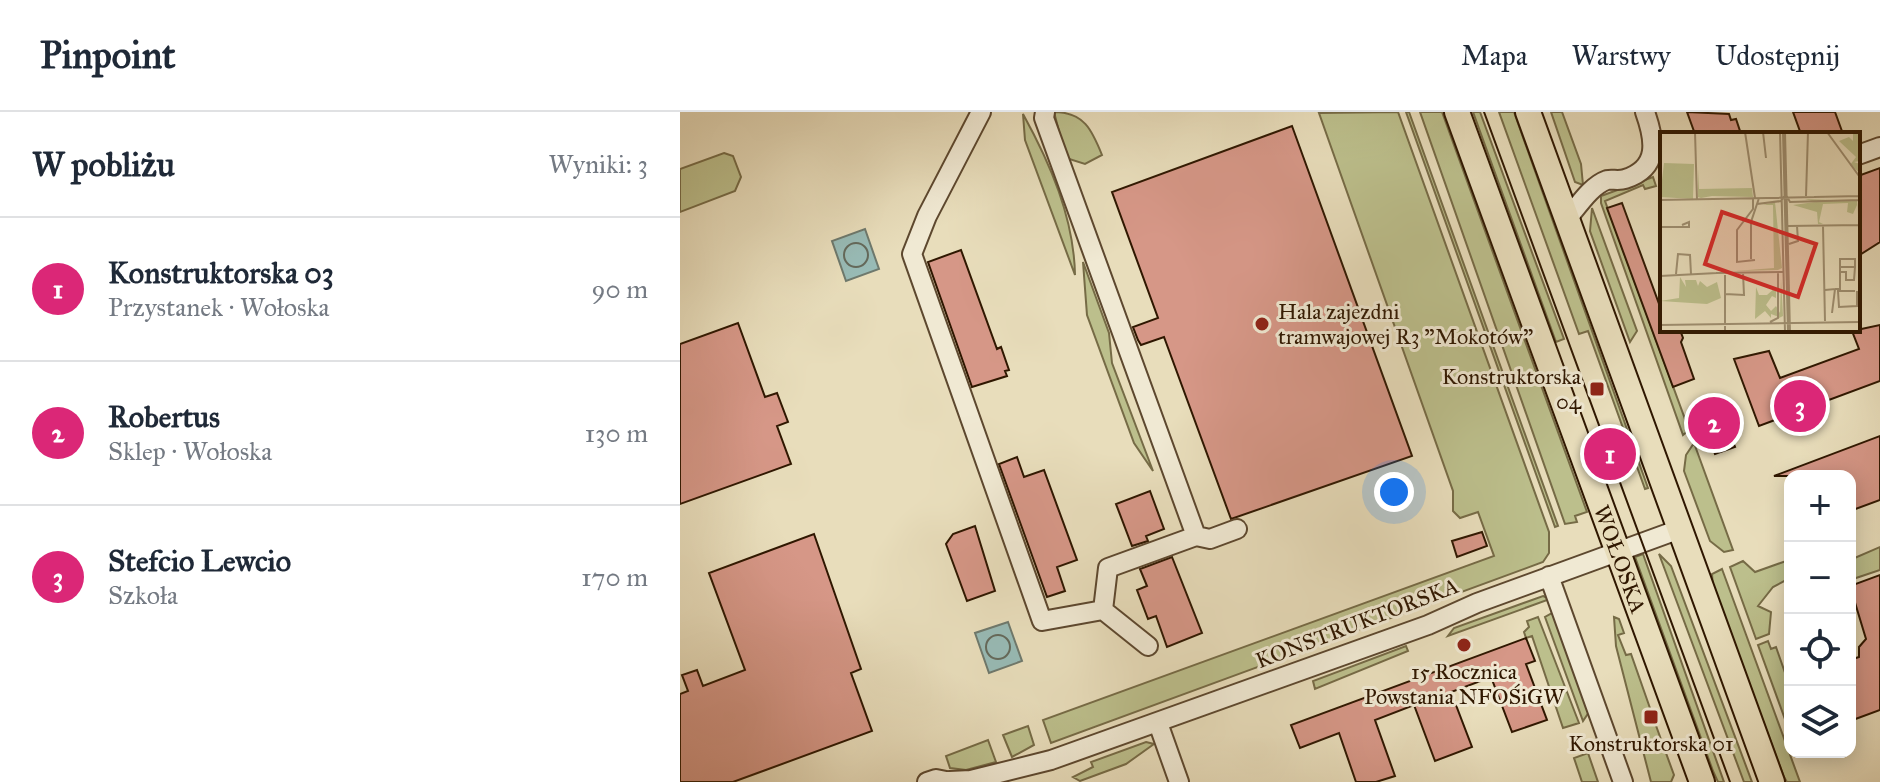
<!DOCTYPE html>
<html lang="pl">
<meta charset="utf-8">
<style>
body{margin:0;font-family:"IM FELL Great Primer",serif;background:#f6f6f7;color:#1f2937}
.controls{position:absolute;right:24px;bottom:24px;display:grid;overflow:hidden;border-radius:16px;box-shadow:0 4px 20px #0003}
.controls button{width:72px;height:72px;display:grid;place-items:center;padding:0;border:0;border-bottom:2px solid #e0e1e3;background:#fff;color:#1f2937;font:40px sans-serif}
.you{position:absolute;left:714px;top:380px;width:28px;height:28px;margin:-20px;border:6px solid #fff;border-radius:50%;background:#1a73e8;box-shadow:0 0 0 12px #1a73e833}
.badge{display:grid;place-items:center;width:52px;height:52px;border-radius:50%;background:#db2777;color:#fff;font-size:26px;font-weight:700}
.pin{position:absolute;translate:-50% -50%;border:4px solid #fff;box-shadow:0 2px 8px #0006}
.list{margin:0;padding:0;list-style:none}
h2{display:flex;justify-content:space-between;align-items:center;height:104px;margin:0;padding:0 32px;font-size:34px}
h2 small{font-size:26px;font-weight:400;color:#747a83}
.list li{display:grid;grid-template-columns:52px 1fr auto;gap:24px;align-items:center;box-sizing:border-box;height:144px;padding:0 32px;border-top:2px solid #e0e1e3}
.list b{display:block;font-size:30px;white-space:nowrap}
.list p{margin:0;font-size:26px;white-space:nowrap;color:#747a83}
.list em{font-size:26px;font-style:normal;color:#747a83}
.icon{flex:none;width:44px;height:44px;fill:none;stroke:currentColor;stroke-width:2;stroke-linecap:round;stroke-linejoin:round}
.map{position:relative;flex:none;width:1200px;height:670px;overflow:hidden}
header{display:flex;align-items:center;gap:48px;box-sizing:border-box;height:112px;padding:0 40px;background:#fff;border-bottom:2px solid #e0e1e3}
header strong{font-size:38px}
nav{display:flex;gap:44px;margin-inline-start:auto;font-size:28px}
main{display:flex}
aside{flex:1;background:#fff}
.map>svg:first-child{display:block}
.green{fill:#bcbf8c;stroke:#766b46;stroke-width:2}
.water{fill:#98bbb6;stroke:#6e796d;stroke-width:2}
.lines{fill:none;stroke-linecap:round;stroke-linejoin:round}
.shore{stroke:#64695b;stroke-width:2}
.building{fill:#d69787;stroke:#2f1700;stroke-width:2}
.minor-casing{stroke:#5d482f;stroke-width:22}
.major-casing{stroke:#2f1700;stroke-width:28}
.minor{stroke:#f0e9d3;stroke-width:18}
.major{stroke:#e8ddbb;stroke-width:24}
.tram{stroke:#2f1700;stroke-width:2}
.poi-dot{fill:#8f2418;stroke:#f0e9d3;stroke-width:3}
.labels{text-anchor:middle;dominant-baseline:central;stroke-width:6;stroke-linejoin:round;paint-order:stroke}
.poi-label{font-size:22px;fill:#2f1700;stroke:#f0e9d3}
.street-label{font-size:22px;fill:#2f1700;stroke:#f0e9d3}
.inset-road{fill:none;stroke:#9e8e70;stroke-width:2}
.view{fill:#d62828;fill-opacity:0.15;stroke:#d62828;stroke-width:4}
.inset-edge{fill:none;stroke:#2f1700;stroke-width:4}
</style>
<header>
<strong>Pinpoint</strong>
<nav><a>Mapa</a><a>Warstwy</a><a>Udostępnij</a></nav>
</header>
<main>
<aside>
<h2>W pobliżu<small>Wyniki: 3</small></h2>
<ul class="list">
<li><span class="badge">1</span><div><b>Konstruktorska 03</b><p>Przystanek · Wołoska</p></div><em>90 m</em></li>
<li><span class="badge">2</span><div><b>Robertus</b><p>Sklep · Wołoska</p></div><em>130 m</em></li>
<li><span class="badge">3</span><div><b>Stefcio Lewcio</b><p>Szkoła</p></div><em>170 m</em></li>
</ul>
</aside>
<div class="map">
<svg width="1200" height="670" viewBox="0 0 1200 670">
<rect width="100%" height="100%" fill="#e8ddbb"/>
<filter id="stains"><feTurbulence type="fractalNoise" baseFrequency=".0025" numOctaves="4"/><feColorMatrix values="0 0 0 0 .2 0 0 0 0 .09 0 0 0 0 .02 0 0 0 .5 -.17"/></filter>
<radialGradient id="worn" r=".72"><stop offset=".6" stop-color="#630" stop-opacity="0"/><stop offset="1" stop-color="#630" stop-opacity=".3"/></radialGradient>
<path class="green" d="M374 0C404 0 412 18 422 43L405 52 386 46Z
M718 0 869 420V441L863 450 371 631 363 608 814 444 798 400 780 406 773 399V379L639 1Z
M726 0H729L878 414 875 415Z
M740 0H762L907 400 895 404 897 410 885 412Z
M793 0H800L884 227 876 230Z
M819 0H834L968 376 965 377 908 219 899 222Z
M871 0H882L901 52 903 73 895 70Z
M343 2C370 51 394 106 395 163L345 28Z
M44 41 53 44 61 65 55 79 0 100V57Z
M973 65 976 74 965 77 963 73 925 89 1009 318 1003 323 921 91V84Z
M912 96 957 219 950 230 910 119Z
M403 150 429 221 432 251 473 359 454 331 407 203Z
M1014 331 1053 438 1044 440 1030 429 1004 359 1006 343Z
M1200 435V458L1170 468V448Z
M963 442 1044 670H1038L1033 659 955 445Z
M979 442 991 454 1072 670H1064Z
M1063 449 1075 460 1106 449 1110 466 1093 475 1078 494 1091 500 1089 522 1076 527 1050 455Z
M1042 457 1120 670H1107L1104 665 1033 475 1032 462Z
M863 484 870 487 768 524 774 516Z
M874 500 909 600 903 609 865 505Z
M858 505 899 611 883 616 852 524 846 526 844 520 849 515 847 509Z
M934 505 939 507 944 521 938 523 946 543 951 542 971 599 968 601 971 611H975L994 663 991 670H971L936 534Z
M1088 529 1091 537 1096 535 1110 575V621L1078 533Z
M726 534 728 539 635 577 633 569Z
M348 614 354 633 332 645 323 623Z
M308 628 316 650 286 658 270 656 266 644Z
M466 630 474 632 446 652 400 669 393 665 413 655 411 650Z
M908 641 918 670H902L894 646Z"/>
<path class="water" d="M185 117 199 157 166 169 152 129Z
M328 510 342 549 309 561 295 521Z"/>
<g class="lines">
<path class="shore" d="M164 143a12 12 0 1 1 24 0a12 12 0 1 1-24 0Z
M306 535a12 12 0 1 1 24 0a12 12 0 1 1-24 0Z"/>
</g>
<path class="building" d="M1007 0 1049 2 1051 8 1056 7 1061 22H1015Z
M1113 0H1155L1163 22H1121Z
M612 14 732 344 551 407 484 225 461 233 458 228 453 215 478 206 432 80Z
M1200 56V130L1178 144V64Z
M942 91 982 200V218H1000L1003 226 1001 230 1014 267 993 275 927 96Z
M281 138 317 237 321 235 329 258 325 259 327 264 292 275 248 150Z
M58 211 85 285 97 281 108 310 97 314 111 352 0 392V232Z
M1200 213V269L1079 314 1054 247 1089 239 1100 266 1179 237 1172 219Z
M1042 301 1055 335 1035 342 1023 308Z
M1200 324V388L1170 399V364H1094Z
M337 345 344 365 364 358 397 448 377 455 385 479 367 485 319 352Z
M470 379 484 417 466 424 468 429 452 434 436 392Z
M295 414 315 479 287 489 266 432 273 422Z
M802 420 807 434 777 445 772 429Z
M134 422 181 557 171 561 192 619 53 670H0V582L8 579 2 563 17 558 23 574 65 558 29 461Z
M492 445 522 521 487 535 476 504 468 507 457 478 467 474 460 457Z
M1200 463V598L1170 609V548L1179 545V535L1186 527 1170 474Z
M846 526 855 549 846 552 867 608 832 620 811 565 771 580 792 635 755 649 734 593 695 608 715 664 696 670H676L659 621 620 636 611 613Z"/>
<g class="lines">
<defs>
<path id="minor" d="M301 0 247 104 232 142 362 509 423 498 428 456 516 424 530 427 557 417
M365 0 364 6 516 424
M1178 43 1200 35
M886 108C897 96 910 74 927 68 932 67 939 69 945 67 980 56 975 28 965 0
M869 464 943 670
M423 498 468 534
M478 611 499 670
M270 669 291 668 371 648 748 513 797 491 1000 417
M247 670 256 667 271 670"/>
<g id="major">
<path id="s1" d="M777 0 1022 670"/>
<path d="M848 0 1092 670"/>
</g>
</defs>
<use href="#minor" class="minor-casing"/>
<use href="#major" class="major-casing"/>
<use href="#minor" class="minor"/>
<use href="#major" class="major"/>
<path class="tram" d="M804 0 1050 670"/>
</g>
<g class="poi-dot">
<circle cx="582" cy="212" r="8"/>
<rect x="909" y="269" width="16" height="16" rx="4"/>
<circle cx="784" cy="533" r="8"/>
<rect x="963" y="597" width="16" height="16" rx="4"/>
</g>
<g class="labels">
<g class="poi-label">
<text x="598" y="199" text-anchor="start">Hala zajezdni<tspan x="598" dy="25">tramwajowej R3 "Mokotów"</tspan></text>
<text x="901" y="264" text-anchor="end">Konstruktorska<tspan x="901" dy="25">04</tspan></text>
<text x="784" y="559">15 Rocznica<tspan x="784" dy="25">Powstania NFOŚiGW</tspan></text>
<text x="971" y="631">Konstruktorska 01</text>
</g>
<g class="street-label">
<text stroke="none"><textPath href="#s1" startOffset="476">WOŁOSKA</textPath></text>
<text transform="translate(677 511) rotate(-21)">KONSTRUKTORSKA</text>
</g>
</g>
<g transform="translate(980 20)">
<rect width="200" height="200" fill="#e8ddbb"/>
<path d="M200 0V29L194 30 200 32V41L190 33 196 25 179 9 189 5 193 9V0ZM4 31 34 32 33 67 0 65ZM38 37 39 57 92 56 93 65 52 64 41 66 38 65ZM145 67 197 69 198 82 197 73 193 82 187 80 188 71 163 72 159 90 163 92H158L157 80 133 73 155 70ZM115 70 122 136 118 138 75 139 114 136 113 73H103ZM20 145 26 155 25 148H36L38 154 40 149 47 155 57 150 61 166 47 172 0 169 19 166ZM121 147 123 184 117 187 119 185 111 182V186L105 179 95 187 96 155 99 163H107L116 155V166L112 164 106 173 111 179 116 174 120 181Z" fill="#bcbf8c"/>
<path class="inset-road" d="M35 0 37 68M85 0 95 66M103 0 106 26M120 0 125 200M123 0 128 200M125 0 130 200M167 0 199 44 200 87M125 61 130 70 200 68M146 64 148 0M154 65 200 64M93 66V77L77 98V130L95 128M0 68 155 65M97 72 121 69 126 62M199 90 200 125M128 94 200 93M163 94 165 189M0 95H29V90L22 93M129 112 138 109 137 94M91 127V90L99 66M180 140H186V148H194L195 135M56 141 123 140M16 142 18 122 30 123 31 142M0 144 57 141M175 157H180V127H195V135H180M165 158 175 157 172 181M195 159H178L179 175 197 174V159M65 162 84 163 83 141M110 190 118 186V140M0 193 200 190M65 200V143"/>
<path class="view" d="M62 80 156 112 138 165 45 132Z"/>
<rect width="200" height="200" class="inset-edge"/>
</g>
<rect width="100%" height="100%" filter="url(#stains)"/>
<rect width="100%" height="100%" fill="url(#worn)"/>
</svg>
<div class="controls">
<button>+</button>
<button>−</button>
<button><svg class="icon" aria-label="locate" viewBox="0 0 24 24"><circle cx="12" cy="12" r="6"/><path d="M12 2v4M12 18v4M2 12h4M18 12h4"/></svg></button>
<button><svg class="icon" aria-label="layers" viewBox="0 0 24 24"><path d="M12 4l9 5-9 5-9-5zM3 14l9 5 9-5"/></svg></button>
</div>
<div class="you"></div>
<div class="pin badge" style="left:930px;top:342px">1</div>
<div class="pin badge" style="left:1034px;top:311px">2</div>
<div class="pin badge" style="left:1120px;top:294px">3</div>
</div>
</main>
